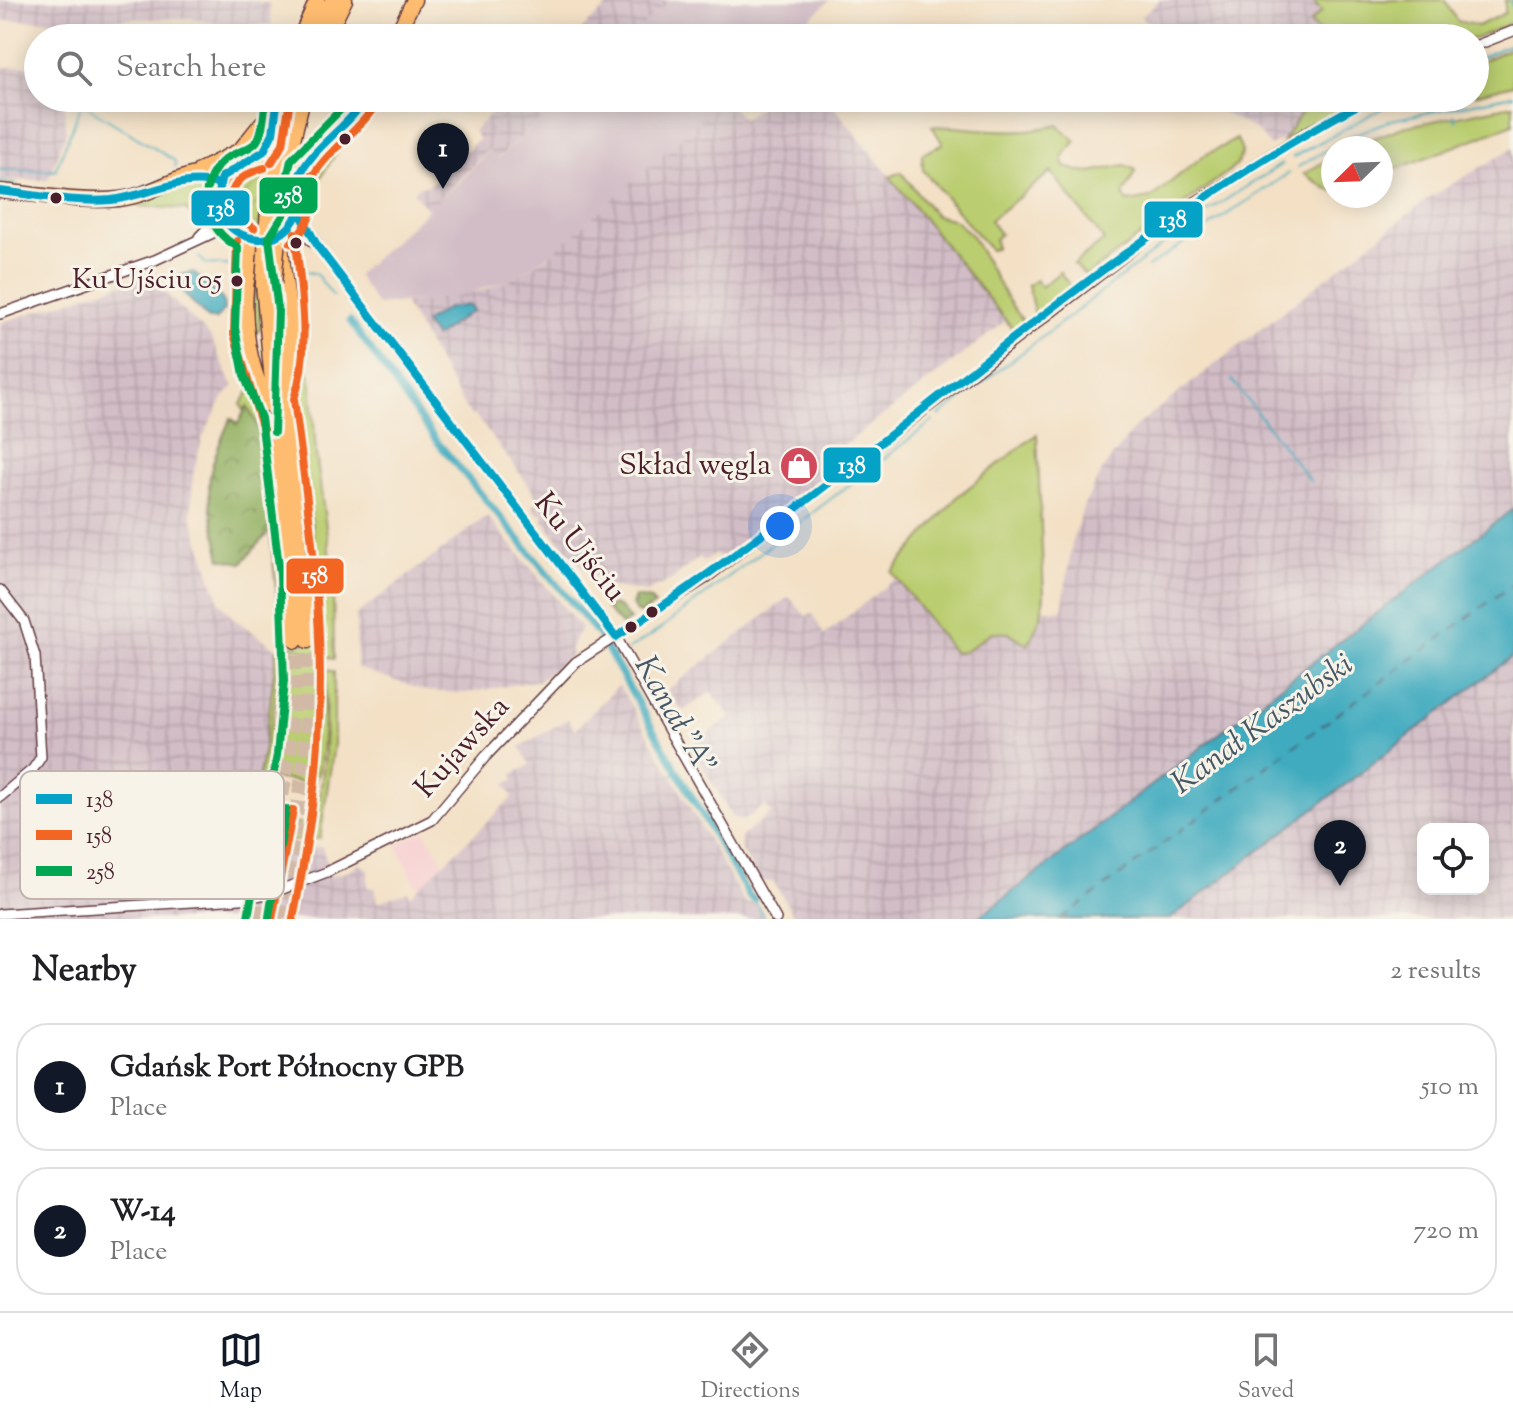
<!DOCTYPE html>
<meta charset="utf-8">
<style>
body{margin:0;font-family:"Sorts Mill Goudy",serif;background:#f2f2f2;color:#202124}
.controls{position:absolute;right:24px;bottom:24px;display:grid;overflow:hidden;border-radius:16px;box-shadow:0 4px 20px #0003}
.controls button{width:72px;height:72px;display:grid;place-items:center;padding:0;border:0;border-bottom:2px solid #e0e0e0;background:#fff;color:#202124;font:40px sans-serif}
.compass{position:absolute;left:1321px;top:136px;width:72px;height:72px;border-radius:50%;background:#fff;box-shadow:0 4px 20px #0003;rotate:247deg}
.you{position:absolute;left:780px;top:526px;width:28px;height:28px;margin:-20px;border:6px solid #fff;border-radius:50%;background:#1a73e8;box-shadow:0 0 0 12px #1a73e833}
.badge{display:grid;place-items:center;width:52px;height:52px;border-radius:50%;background:#111827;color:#fff;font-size:26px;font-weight:700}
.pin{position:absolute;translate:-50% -66px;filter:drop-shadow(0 2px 4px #0008)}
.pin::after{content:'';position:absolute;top:42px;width:28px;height:24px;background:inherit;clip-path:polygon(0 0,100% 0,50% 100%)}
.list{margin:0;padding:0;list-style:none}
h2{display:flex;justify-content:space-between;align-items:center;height:104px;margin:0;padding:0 32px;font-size:34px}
h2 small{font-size:26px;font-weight:400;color:#757577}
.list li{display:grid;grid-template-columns:52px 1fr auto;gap:24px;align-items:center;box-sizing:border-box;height:128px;margin:0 16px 16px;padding:0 16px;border:2px solid #e0e0e0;border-radius:32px}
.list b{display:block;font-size:30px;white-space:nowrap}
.list p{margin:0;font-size:26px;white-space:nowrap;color:#757577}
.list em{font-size:26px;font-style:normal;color:#757577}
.icon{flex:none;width:44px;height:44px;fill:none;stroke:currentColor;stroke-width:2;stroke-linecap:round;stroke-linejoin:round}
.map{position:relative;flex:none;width:1513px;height:919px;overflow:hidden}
.search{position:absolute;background:#fff;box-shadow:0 4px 20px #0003;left:24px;right:24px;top:24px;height:88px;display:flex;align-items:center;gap:20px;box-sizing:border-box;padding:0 28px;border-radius:44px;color:#757577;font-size:30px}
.sheet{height:392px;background:#fff}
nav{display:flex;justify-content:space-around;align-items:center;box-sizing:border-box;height:112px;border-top:2px solid #e0e0e0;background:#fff;font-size:22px;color:#757577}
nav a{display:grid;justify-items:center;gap:4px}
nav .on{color:#111827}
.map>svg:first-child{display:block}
.built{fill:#f7cfd1}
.industrial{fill:url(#industrial-grid);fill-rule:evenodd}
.railway{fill:#d2bdc6}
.grass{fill:#bacd70;stroke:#82764e;stroke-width:2}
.forest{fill:url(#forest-crowns);stroke:#6e6846;stroke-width:2}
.garden{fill:url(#garden-furrows);stroke:#82764e;stroke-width:2}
.water{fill:#40abbf;stroke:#456575;stroke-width:2}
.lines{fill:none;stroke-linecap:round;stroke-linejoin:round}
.stream{stroke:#40abbf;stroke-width:2}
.canal{stroke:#40abbf;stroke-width:7}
.ferry{stroke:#465766;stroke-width:2;stroke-dasharray:10 8;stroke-linecap:butt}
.highway-tunnel{stroke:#d1b9a6;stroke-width:14;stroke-dasharray:14 7;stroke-linecap:butt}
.minor-casing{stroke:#633c42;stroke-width:12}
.highway-casing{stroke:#633c42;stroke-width:17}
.minor{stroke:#fff;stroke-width:9}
.highway{stroke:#febc70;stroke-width:14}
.highway-bridge-casing{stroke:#633c42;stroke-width:17;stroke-linecap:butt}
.highway-bridge{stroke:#febc70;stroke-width:14}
.bus-1-casing{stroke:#f7f3e8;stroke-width:14}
.bus-2-casing{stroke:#f7f3e8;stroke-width:14}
.bus-3-casing{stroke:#f7f3e8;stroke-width:14}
.bus-1{stroke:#04a2c6;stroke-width:8}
.bus-2{stroke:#f26522;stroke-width:8}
.bus-3{stroke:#00a651;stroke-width:8}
.bus-dot{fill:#4a1f2b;stroke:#f7f3e8;stroke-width:3}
.labels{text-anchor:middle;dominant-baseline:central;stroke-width:6;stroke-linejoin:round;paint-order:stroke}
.bus-label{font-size:28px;fill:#4a1f2b;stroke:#f7f3e8;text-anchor:end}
.poi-label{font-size:30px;fill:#4a1f2b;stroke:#f7f3e8;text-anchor:end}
.street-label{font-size:30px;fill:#4a1f2b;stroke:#f7f3e8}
.water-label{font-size:32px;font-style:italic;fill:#465766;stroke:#f7f3e8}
.key{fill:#f7f3e8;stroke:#c3b3af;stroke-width:2}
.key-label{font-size:22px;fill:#4a1f2b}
.line-badge{stroke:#f7f3e8;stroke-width:3}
.badge-label{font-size:22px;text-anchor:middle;font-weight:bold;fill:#fff}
</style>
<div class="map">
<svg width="1513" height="919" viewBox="0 0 1513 919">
<defs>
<pattern id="industrial-grid" width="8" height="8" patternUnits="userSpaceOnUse" patternTransform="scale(2)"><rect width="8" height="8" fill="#d2bdc6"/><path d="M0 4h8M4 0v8" fill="none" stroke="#b6a2aa"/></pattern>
<pattern id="forest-crowns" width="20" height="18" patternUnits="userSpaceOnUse" patternTransform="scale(2)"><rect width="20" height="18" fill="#93b062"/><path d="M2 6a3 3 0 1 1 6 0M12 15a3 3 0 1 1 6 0" fill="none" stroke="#7a8f51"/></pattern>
<pattern id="garden-furrows" width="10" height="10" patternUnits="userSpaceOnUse" patternTransform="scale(2)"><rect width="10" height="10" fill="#bacd70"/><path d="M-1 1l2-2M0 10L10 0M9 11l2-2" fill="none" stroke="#a1b061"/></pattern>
</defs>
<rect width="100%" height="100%" fill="#f7f3e8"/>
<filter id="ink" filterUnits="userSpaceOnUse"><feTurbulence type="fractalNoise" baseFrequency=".0125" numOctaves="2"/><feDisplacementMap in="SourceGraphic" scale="16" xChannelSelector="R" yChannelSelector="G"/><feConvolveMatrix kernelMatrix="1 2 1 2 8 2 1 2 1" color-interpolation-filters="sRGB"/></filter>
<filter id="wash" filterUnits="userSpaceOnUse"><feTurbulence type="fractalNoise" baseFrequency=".006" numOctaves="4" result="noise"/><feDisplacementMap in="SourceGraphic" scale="32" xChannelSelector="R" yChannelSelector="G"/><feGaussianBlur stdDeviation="1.8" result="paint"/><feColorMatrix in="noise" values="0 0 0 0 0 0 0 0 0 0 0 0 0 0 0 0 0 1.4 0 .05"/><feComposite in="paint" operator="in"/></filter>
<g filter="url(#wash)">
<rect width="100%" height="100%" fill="#f3e0c5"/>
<path class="built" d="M424 831 445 864 418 889 396 845Z"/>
<path class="industrial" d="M0 0H245L269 3 271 24 223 25 191 18 0 21Z
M614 0H671L629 38H573Z
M1160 0H1311L1322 11 1310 24 1326 38H1160L1141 16Z
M38 66V98H64L66 132 48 180H0V67Z
M508 98H564L497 159 488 150 429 210 413 192 419 186H428L479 139 473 131Z
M724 98 743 119 771 98H827L1006 321 829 457 838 469 721 559 715 554 704 562 700 557 671 580 646 592 608 586 573 558 543 520V512L539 515 532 506 536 503 544 511 531 488 475 415 472 416 466 409 404 303 484 290 508 281 547 258Z
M1212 98H1311L1284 138 1270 146 1256 130 1228 115Z
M1513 148V509L977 919H847L843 915 835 919H796L774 882 760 881 740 847 741 837 771 813 765 805 744 820 733 818 691 746 731 717 711 692 683 711 667 690 789 597 806 616 813 614 824 635 896 578 954 653 964 652 992 632 1009 633 1028 645 1042 609 1062 611 1072 543 1084 505 1103 469 1136 426 1429 198Z
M147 276 210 336 233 386 223 398 202 439 193 474 191 515 219 601 233 618 277 649 265 743 245 853 322 847 330 876 350 871 358 863 368 869V888H375L378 902 408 891 410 896 513 797 506 784 515 779 513 774 530 765 520 747 568 719 575 730 619 685 745 903H754L764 919H0V323Z
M487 516 581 628 569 650 573 654 540 680 466 693 426 691 357 668 356 615Z
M1513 656V919H1170ZM1423 829H1483V889H1423Z"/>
<path class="railway" d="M671 0H830L790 38H629Z
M564 98H724L553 253 526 270 508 281 458 296 377 305 357 275 462 179 489 150 498 159Z"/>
<path class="grass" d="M1311 0H1445L1457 21 1478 26 1505 13V0H1513V22L1475 39 1326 38 1310 23 1322 11Z
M1513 47V85L1475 95V64Z
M1311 98H1364L1283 141Z
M1513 105V124L1381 175V148H1348L1403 127Z
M1058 125 1076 141 1062 157 1065 167 1086 173 1125 165 1136 170 1123 195 1128 202 1151 198 1203 156 1237 139 1242 152 1237 165 1086 276 1074 264 1104 240 1051 172 990 220 1000 234 995 239 996 248 990 250 923 170 922 154 943 144 932 126C974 127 1019 136 1058 125Z
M342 144 312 191 309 223 305 215 307 199 303 176 312 160Z
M1333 156V191H1331L1304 174Z
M263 162 270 163 269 167C247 165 231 175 228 197L236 219 260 231V235C212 228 215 164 263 162Z
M901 172 935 215 955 220 972 236 1006 297 1026 325 1016 333 890 177Z
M200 181 212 188 213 220 208 218 200 224 185 209 104 204Z
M259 255 260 330 250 334 255 256Z
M1060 272 1072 289 1035 318 1028 285 1036 280 1041 287Z
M293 352 305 364 311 380 316 454 333 580 334 659 325 656 309 499 296 454Z
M255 383 272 463 270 521 281 635 267 505 268 461 247 407 244 411 241 404Z
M1037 434 1044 596 1041 617 1028 645 1009 633 992 632 964 652 954 653 892 572 958 496Z
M300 484 306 509 322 657 285 643 274 488 282 557 312 625Z
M285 647 322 662C323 685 329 773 311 784L275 778 271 774Z
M277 649 281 651 265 781 255 831 259 840C276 847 293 842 296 823L316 825 325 757 326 669 334 672V744L320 838 264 844 247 841 265 743Z"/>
<path class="forest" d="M247 406C276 450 264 482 270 531L242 563 221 559C207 492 200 482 231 418L238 424Z
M635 597 651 600 655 605 640 614 636 612 632 605Z
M613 605 620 608 630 620 621 625 606 609Z"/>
<path class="garden" d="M260 166 269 167 260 231 236 219 228 197 238 175Z"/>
<path class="water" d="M193 272 223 300 224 310 216 319H208L169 277Z
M469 305 473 310 435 337 424 323 448 308Z
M1513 509V656L1170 919H977Z"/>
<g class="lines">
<path class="stream" d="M1510 0 1513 10
M1475 60 1513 43
M73 98 175 161V167
M1449 98 1452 108
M1454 115 1456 121
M1293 157 1401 98
M1298 167 1348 137 1391 120 1513 95
M0 170 55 171 82 103
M0 182 17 184
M199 257 206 264 238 266
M1148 267 1289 173
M297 269 316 274 333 296
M1232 380 1310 481
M939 416 1202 215 1282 164
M627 650 652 635 933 421
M614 657 621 653
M670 776 679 771
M754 899 765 919"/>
<path class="canal" d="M350 321 435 439 599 635 749 896 754 899"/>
<path class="ferry" d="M1061 919 1513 584"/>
</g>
</g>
<g filter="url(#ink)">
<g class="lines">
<path class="highway-tunnel" d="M260 919 289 757 296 641
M281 919 305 754 308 641"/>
<defs>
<path id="minor" d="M1475 46 1513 31
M300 213 317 243
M291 228 302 232 318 247 616 637 776 919
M199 237 221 214
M0 314 155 260 228 226
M0 590 24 621 35 656 41 757 33 769 0 797
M0 914 240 899 272 893 327 872 432 820 486 756 576 662 705 579 1192 204 1308 131 1371 98"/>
<path id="highway" d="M300 38 317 0
M314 38 332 0
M326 38 345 0
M395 38 414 0
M218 198a42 42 0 1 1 84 0a42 42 0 1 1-84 0Z
M261 156 271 141 275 112
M200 170 240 150 276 105
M298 179C306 149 350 131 366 98
M0 191C38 194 80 203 119 199 158 195 186 165 225 174
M249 239C254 257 248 270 246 288 243 328 250 368 268 404
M281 241C283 290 301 342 285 391
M263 284 296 641
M274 284 279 363 308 641"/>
</defs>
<use href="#minor" class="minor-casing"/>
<use href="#highway" class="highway-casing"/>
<use href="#minor" class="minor"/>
<use href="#highway" class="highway"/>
<defs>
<path id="highway-bridge" d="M263 284 269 193 292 98
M274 284 283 181 303 98"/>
</defs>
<use href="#highway-bridge" class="highway-bridge-casing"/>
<use href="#highway-bridge" class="highway-bridge"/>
<defs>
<path id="bus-1" d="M278 98 273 133 264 151 222 177C196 251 316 267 298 179
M298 179C312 146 347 129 366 98
M0 191C37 195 74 203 111 200 149 196 182 173 220 185
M300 213 318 247 616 637
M616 637C874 469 1098 241 1371 98"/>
<path id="bus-2" d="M271 163 283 144 290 100
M309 184C323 152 358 134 376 104
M254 228 234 214C224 188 241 174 264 168
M237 241 234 334 263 430
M291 243C312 224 317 202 310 176
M272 919 293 810
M293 919C306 853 317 787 319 720 324 613 308 506 294 399 312 348 300 286 295 233"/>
<path id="bus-3" d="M274 432 278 311 269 238 289 206 287 178 291 160 352 98
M248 917 277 755 284 681 280 575 261 418 244 375 235 328 238 247C205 230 193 186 225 159 234 152 251 150 257 141 264 130 264 111 266 98
M269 917 286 809"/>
</defs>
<use href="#bus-1" class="bus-1-casing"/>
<use href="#bus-2" class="bus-2-casing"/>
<use href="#bus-3" class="bus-3-casing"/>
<use href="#bus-1" class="bus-1"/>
<use href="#bus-2" class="bus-2"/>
<use href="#bus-3" class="bus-3"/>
</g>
</g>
<defs>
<symbol id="shop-disc" viewBox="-11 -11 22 22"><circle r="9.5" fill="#d1495b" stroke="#f7f3e8"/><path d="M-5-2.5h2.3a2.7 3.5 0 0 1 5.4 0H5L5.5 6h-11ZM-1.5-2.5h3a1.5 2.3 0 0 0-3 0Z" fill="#fff"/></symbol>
</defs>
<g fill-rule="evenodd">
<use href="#shop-disc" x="777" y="444" width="44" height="44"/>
</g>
<g class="bus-dot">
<circle cx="345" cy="139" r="7"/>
<circle cx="56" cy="198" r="7"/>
<circle cx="296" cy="243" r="7"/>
<circle cx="237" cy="281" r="7"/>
<circle cx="652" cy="612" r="7"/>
<circle cx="631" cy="627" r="7"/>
</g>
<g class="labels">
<g class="bus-label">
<text x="222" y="281">Ku Ujściu 05</text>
</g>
<g class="poi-label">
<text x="771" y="466">Skład węgla</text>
</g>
<g class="street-label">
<text transform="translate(579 548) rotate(52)">Ku Ujściu</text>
<text transform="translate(463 748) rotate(-48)">Kujawska</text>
</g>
<g class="water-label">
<text transform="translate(674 716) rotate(60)">Kanał "A"</text>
<text transform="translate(1263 725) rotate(-36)">Kanał Kaszubski</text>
</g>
</g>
<rect x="20" y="771" width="264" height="128" rx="12" class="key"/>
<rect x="36" y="794" width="36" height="10" fill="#04a2c6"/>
<rect x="36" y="830" width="36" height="10" fill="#f26522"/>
<rect x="36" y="866" width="36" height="10" fill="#00a651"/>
<g class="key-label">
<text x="86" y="807">138</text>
<text x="86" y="843">158</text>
<text x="86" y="879">258</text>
</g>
<g class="line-badge">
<rect x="258" y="176" width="61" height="39" rx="8" fill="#00a651"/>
<rect x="190" y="189" width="61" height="38" rx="8" fill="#04a2c6"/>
<rect x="1143" y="200" width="61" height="39" rx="8" fill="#04a2c6"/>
<rect x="822" y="446" width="60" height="38" rx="8" fill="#04a2c6"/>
<rect x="285" y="557" width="60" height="38" rx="8" fill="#f26522"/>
</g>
<g class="badge-label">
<text x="288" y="203">258</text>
<text x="221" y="216">138</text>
<text x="1173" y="227">138</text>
<text x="852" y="473">138</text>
<text x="315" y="583">158</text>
</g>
</svg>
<div class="controls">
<button><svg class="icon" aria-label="locate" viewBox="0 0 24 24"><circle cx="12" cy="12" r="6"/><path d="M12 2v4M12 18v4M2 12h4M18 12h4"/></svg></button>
</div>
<svg class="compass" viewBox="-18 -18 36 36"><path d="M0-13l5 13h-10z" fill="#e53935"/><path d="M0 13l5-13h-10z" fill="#757577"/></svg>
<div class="you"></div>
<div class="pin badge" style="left:443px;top:189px">1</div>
<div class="pin badge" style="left:1340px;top:886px">2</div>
<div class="search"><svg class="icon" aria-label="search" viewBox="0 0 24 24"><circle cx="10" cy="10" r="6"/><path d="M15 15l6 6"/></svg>Search here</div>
</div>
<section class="sheet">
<h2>Nearby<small>2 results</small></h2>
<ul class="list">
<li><span class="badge">1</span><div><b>Gdańsk Port Północny GPB</b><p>Place</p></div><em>510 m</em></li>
<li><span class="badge">2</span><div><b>W-14</b><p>Place</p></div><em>720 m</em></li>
</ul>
</section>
<nav>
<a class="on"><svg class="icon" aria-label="map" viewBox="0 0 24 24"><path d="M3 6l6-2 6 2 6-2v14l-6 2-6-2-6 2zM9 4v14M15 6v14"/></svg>Map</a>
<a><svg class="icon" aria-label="directions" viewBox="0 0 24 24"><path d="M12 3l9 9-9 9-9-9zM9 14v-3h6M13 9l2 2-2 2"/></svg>Directions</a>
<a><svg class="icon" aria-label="saved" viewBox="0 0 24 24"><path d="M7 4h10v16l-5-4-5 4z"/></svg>Saved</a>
</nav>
